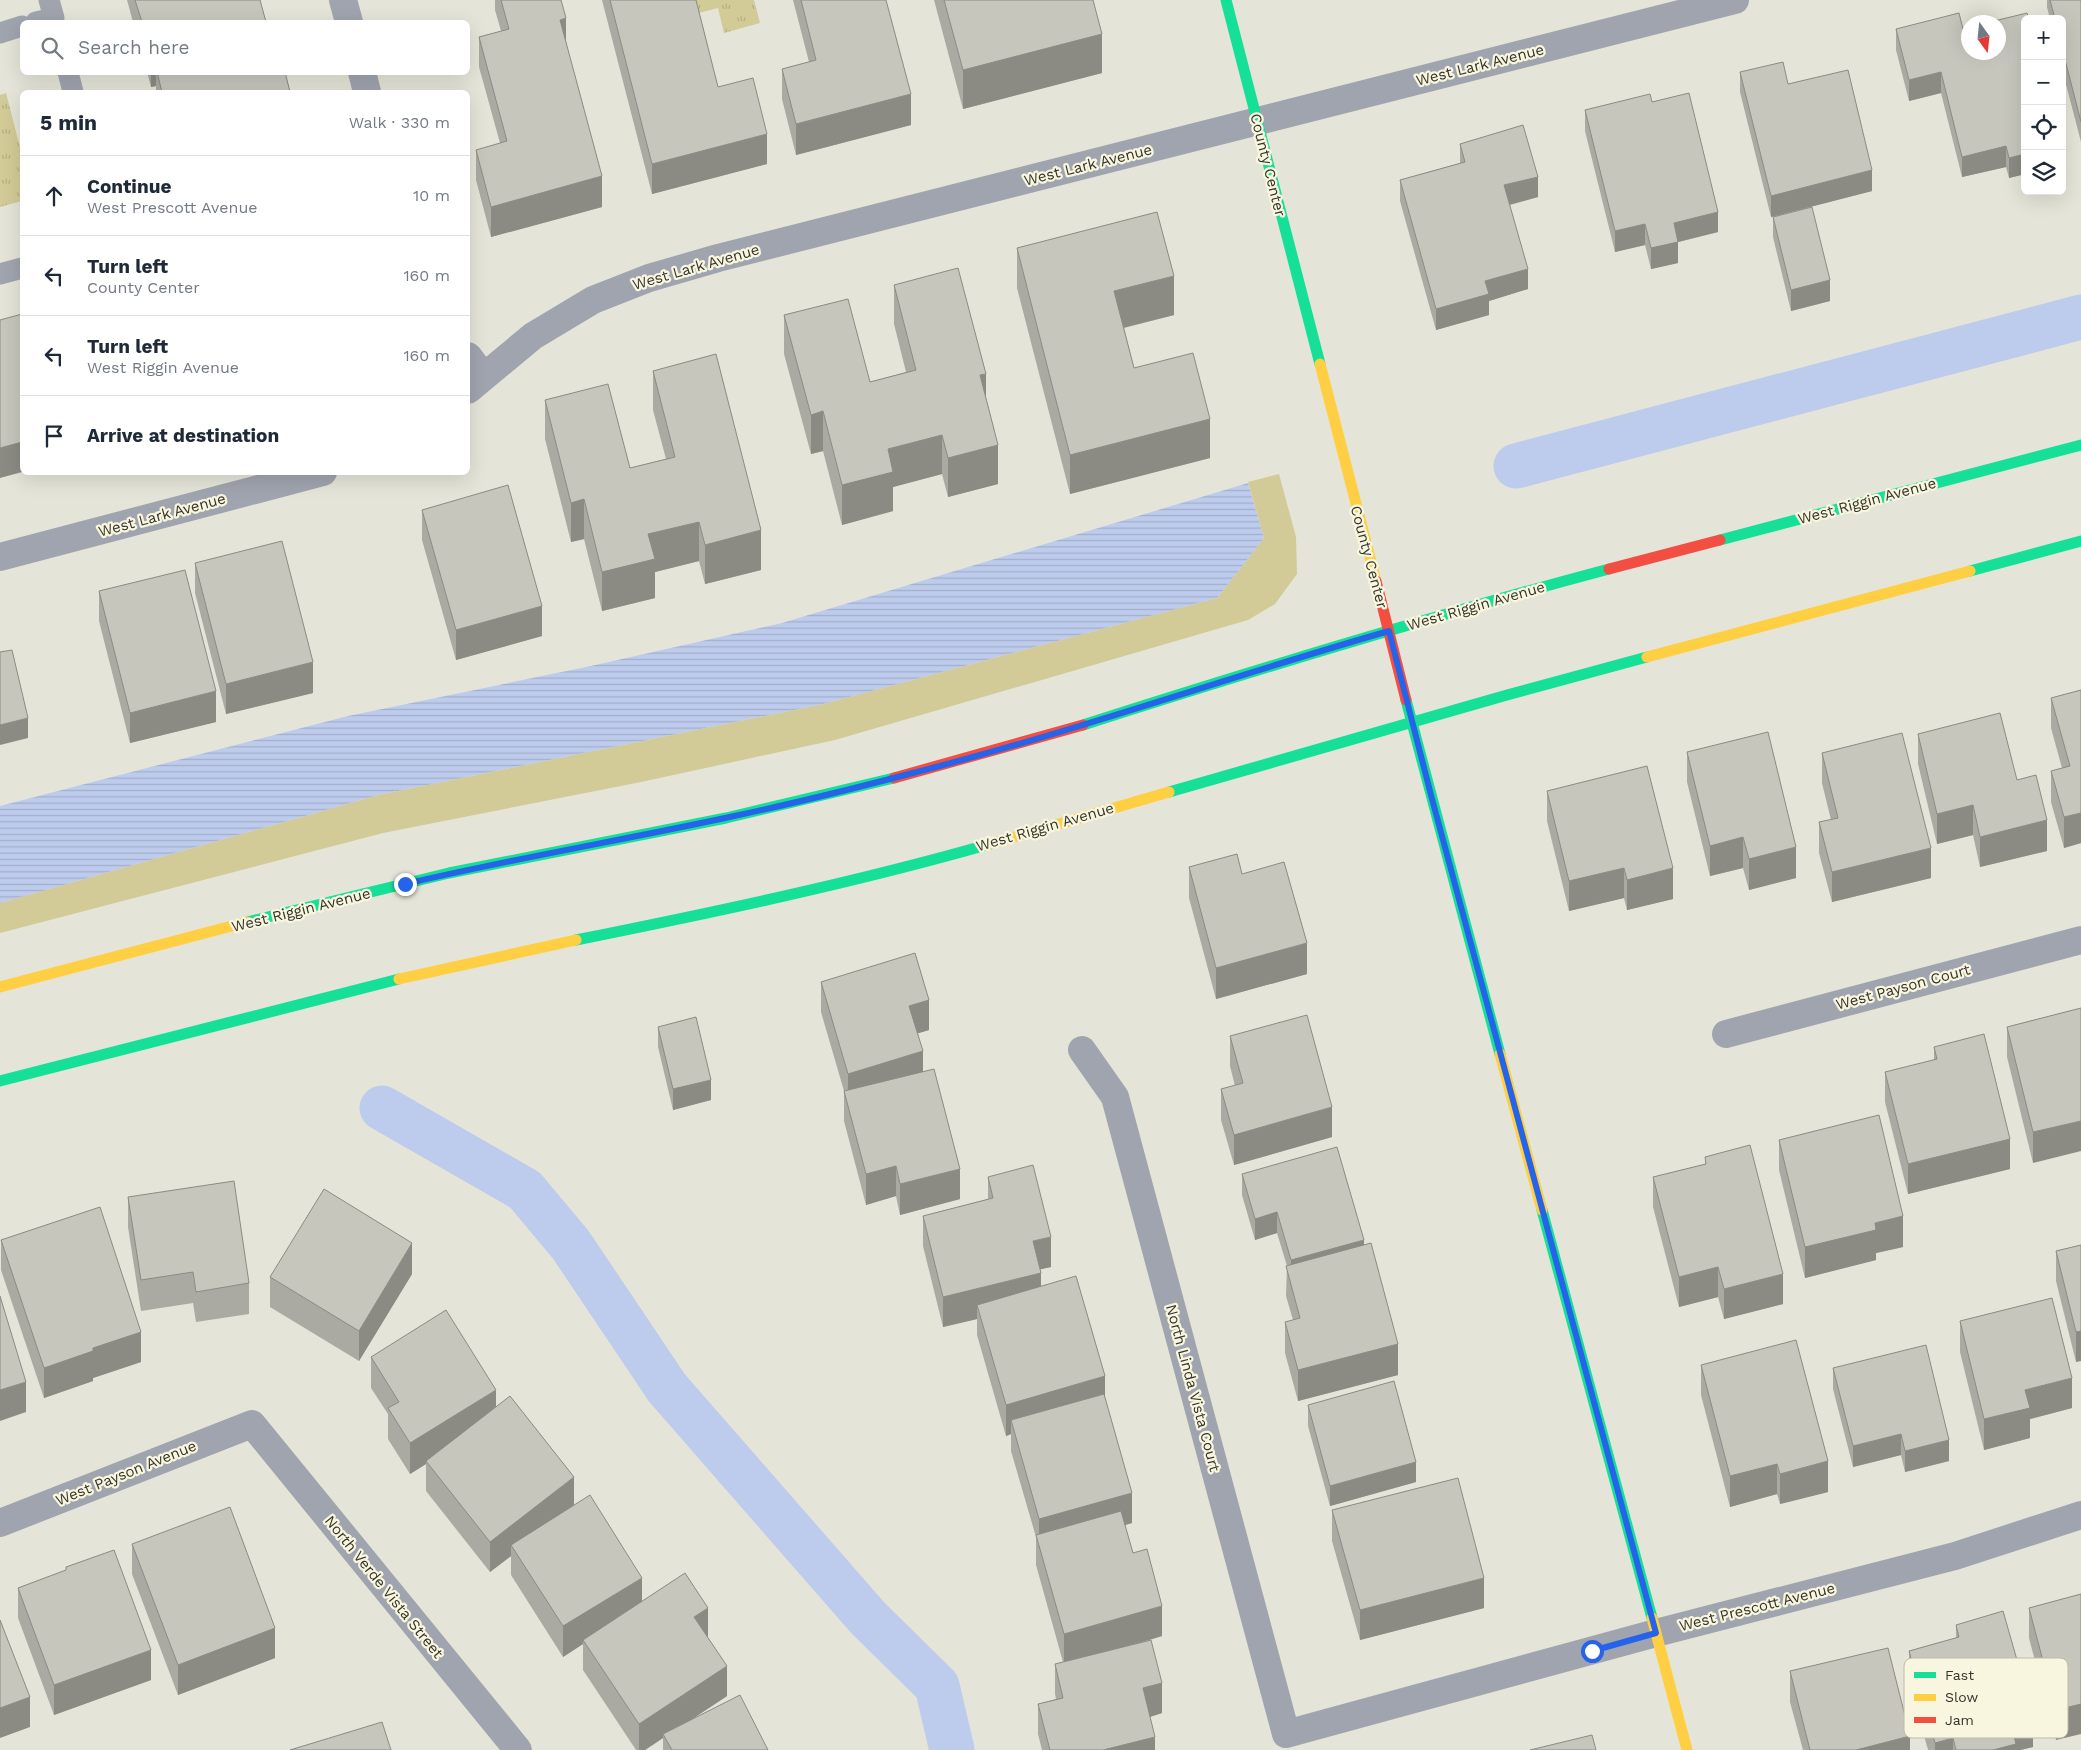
<!DOCTYPE html>
<meta charset="utf-8">
<style>
body{margin:0;font-family:"Work Sans",sans-serif;background:#f2f2f3;color:#1f2937}
.controls{position:absolute;right:15px;top:15px;display:grid;overflow:hidden;border-radius:8px;box-shadow:0 5px 20px #0002}
.controls button{width:45px;height:45px;display:grid;place-items:center;padding:0;border:0;border-bottom:1px solid #e0e1e3;background:#fff;color:#1f2937;font:25px sans-serif}
.compass{position:absolute;left:1961px;top:15px;width:45px;height:45px;border-radius:50%;background:#fff;box-shadow:0 5px 20px #0002;rotate:165deg}
.stop{position:absolute;width:15px;height:15px;margin:-11px;border:4px solid #2563eb;border-radius:50%;background:#fff}
.stop.end{background:#2563eb;border-color:#fff;box-shadow:0 1px 5px #0008}
.list{margin:0;padding:0;list-style:none}
h2{display:flex;justify-content:space-between;align-items:center;height:65px;margin:0;padding:0 20px;font-size:21px}
h2 small{font-size:16px;font-weight:400;color:#747a83}
.list li{display:grid;grid-template-columns:32px 1fr auto;gap:15px;align-items:center;box-sizing:border-box;height:80px;padding:0 20px;border-top:1px solid #e0e1e3}
.list b{display:block;font-size:19px;white-space:nowrap}
.list p{margin:0;font-size:16px;white-space:nowrap;color:#747a83}
.list em{font-size:16px;font-style:normal;color:#747a83}
.icon{flex:none;width:28px;height:28px;fill:none;stroke:currentColor;stroke-width:2;stroke-linecap:round;stroke-linejoin:round}
.map{position:relative;flex:none;width:2081px;height:1750px;overflow:hidden}
.search{position:absolute;background:#fff;box-shadow:0 5px 20px #0002;left:20px;top:20px;width:450px;height:55px;display:flex;align-items:center;gap:12px;box-sizing:border-box;padding:0 18px;border-radius:8px;color:#747a83;font-size:19px}
.panel{position:absolute;background:#fff;box-shadow:0 5px 20px #0002;left:20px;top:90px;width:450px;height:385px;border-radius:8px}
.map>svg:first-child{display:block}
.grass{fill:url(#grass-tufts)}
.green{fill:#d2cb97}
.water{fill:url(#water-rules)}
.lines{fill:none;stroke-linecap:round;stroke-linejoin:round}
.canal{stroke:#bdcbec;stroke-width:45}
.lane{stroke:#a0a4ae;stroke-width:21}
.street{stroke:#a0a4ae;stroke-width:28}
.fast{stroke:#16e098;stroke-width:11}
.slow{stroke:#ffcf43;stroke-width:11}
.jam{stroke:#f24e42;stroke-width:11}
.wall{fill:#abaaa2}
.shaded-wall{fill:#8b8b84}
.building{fill:#c7c6bc;stroke:#8b8b84}
.route{stroke:#2563eb;stroke-width:6}
.labels{text-anchor:middle;dominant-baseline:central;stroke-width:4.5;stroke-linejoin:round;paint-order:stroke}
.street-label{font-size:15px;fill:#35342b;stroke:#f8f6df}
.key{fill:#f8f6df;stroke:#bebca9;stroke-width:1}
.key-label{font-size:14px;fill:#35342b}
</style>
<div class="map">
<svg width="2081" height="1750" viewBox="0 0 2081 1750">
<defs>
<pattern id="grass-tufts" width="24" height="20" patternUnits="userSpaceOnUse" patternTransform="scale(1.25)"><rect width="24" height="20" fill="#d2cb97"/><path d="M3 7l-1-3M5 7V3M7 7l1-3M15 17l-1-3M17 17v-4M19 17l1-3" fill="none" stroke="#b5af82"/></pattern>
<pattern id="water-rules" width="6" height="5" patternUnits="userSpaceOnUse" patternTransform="scale(1.25)"><rect width="6" height="5" fill="#bdcbec"/><path d="M0 2.5h6" fill="none" stroke="#a3afcb"/></pattern>
</defs>
<rect width="100%" height="100%" fill="#e5e4d8"/>
<path class="grass" d="M691 0H754L760 23 724 33 718 8 695 14Z
M6 93 22 155V201L0 207V95Z"/>
<path class="green" d="M1279 474 1296 537 1297 574 1275 604 1248 620 835 740 641 782 383 833 0 933V903L378 795 823 704 1217 598 1264 538 1248 482Z"/>
<path class="water" d="M1248 483 1264 538 1217 598 823 704 378 795 0 903V806L348 716 591 666 782 623Z"/>
<g class="lines">
<path class="canal" d="M1516 466 2081 317
M382 1108 525 1190 571 1245 667 1388 868 1618 937 1686 952 1750"/>
<path class="lane" d="M36 22 54 18 49 0
M0 33 22 26
M68 72 73 92
M0 274 22 268"/>
<path class="street" d="M343 0 349 22
M362 72 367 92
M468 356 483 376
M468 390 533 336 593 300 649 278 718 258 1735 0
M0 557 323 472
M1726 1034 2081 940
M1082 1050 1115 1097 1286 1734 1656 1633 1955 1556 2081 1515
M0 1523 252 1424 518 1750"/>
<path class="fast" d="M1226 0 1320 364
M1720 540 2081 445
M1970 571 2081 541
M1406 700 1500 1054
M1083 725C1258 669 1432 616 1609 569
M1169 792 1507 695 1647 657
M247 922 449 873 726 818 894 778
M576 940C715 912 853 883 990 844
M0 1081 399 979
M1542 1210 1652 1618"/>
<path class="slow" d="M1320 364 1376 581
M1647 657 1970 571
M990 844 1169 792
M399 979 576 940
M0 987 247 922
M1500 1054 1542 1210
M1652 1618 1687 1750"/>
<path class="jam" d="M1609 569 1720 540
M1376 581 1406 700
M894 778 1083 725"/>
</g>
<path class="wall" d="M127 0H260L266 22H133Z
M495 0H561L566 43 602 207 491 237 476 180V150L500 143 479 67V37L501 31 495 10Z
M602 0H696L718 87 767 164 652 194Z
M793 0H886L911 125 796 155 782 99V69L809 62Z
M934 0H1093L1102 73 963 109Z
M2047 0H2081V142L2062 69V19H2050L2047 7Z
M2025 19V174L2009 178 2006 167 1962 177 1941 93 1909 101 1896 50V29L1968 52H1998Z
M147 72H285L290 92H156V86L151 87Z
M1740 72 1788 84 1872 191 1771 217 1740 92Z
M1652 102 1718 232 1678 242V263L1651 269 1645 245 1615 252 1585 131V110Z
M1460 144 1538 197 1510 205 1528 289 1489 301V315L1436 330 1400 201V180L1460 163Z
M1773 217 1830 301 1791 311 1773 237Z
M1017 248 1174 315 1124 328 1134 368 1210 458 1070 494 1017 288Z
M894 285 986 399 998 484 948 497 942 474 893 487V511L842 525 823 451 811 454 784 354V315L870 382 906 372 894 324Z
M653 371 761 570 705 584 699 561 655 572V598L602 611 584 539 571 542 545 439V400L630 468 666 459 653 410Z
M422 510 542 636 456 660 422 540Z
M195 563 313 693 226 714 195 593Z
M99 591 216 722 130 743 99 621Z
M2081 690V843L2064 848 2051 802V771L2062 768 2051 728V698Z
M1918 734 2047 851 1980 867 1973 835 1937 844 1918 764Z
M1687 752 1796 878 1749 890 1743 868 1710 876 1687 782Z
M1822 753 1931 878 1832 902 1819 853V822L1831 820 1822 783Z
M1547 791 1673 899 1627 910 1624 898 1569 911 1547 821Z
M1189 867 1242 874 1307 974 1216 999 1189 898Z
M821 982 929 1030 918 1033 923 1071 960 1199 900 1215 896 1196 866 1205 844 1121V1091L821 1012Z
M2081 1008 2033 1163 2007 1057V1027Z
M658 1027 711 1100 673 1110 658 1047Z
M1230 1036 1332 1137 1234 1165 1221 1120V1089L1235 1086 1230 1066Z
M1934 1047 2010 1169 1908 1194 1885 1102V1072L1934 1060Z
M1779 1140 1903 1247 1876 1253V1260L1805 1278 1779 1170Z
M1705 1157 1783 1304 1724 1319 1718 1297 1679 1307 1653 1207V1177L1705 1164Z
M1242 1174 1364 1245 1398 1375 1298 1401 1285 1353V1322L1293 1320 1286 1296 1287 1266 1277 1233 1255 1240 1242 1195Z
M988 1177 1051 1267 1040 1269 1041 1286 1105 1398 1132 1523 1125 1525 1133 1553 1162 1636 1147 1641 1162 1713 1150 1717 1155 1750H1042L1038 1734V1704L1056 1699 1055 1694V1664L1063 1662 1036 1565V1537L1011 1451V1434L1006 1436 977 1335V1319L943 1327 923 1246V1216L988 1199Z
M128 1197 249 1283V1314L196 1322 193 1303 141 1311 128 1227Z
M1 1240 141 1362 93 1378V1381L44 1398 1 1270Z
M2081 1245 2076 1362 2056 1281V1251Z
M412 1274 359 1361 270 1307V1277Z
M1960 1321 2072 1408 2030 1419V1438L1984 1450 1960 1352Z
M371 1357 496 1407 574 1505 642 1601 708 1638 727 1696 691 1720 768 1750H663V1738L645 1750H636L583 1670V1644L563 1657 511 1575V1556L490 1572 426 1491V1464L410 1474 388 1439V1414L371 1388Z
M1701 1365 1828 1492 1780 1504 1777 1494 1730 1507 1701 1395Z
M1833 1368 1949 1461 1905 1472 1901 1455 1853 1467 1833 1389Z
M1308 1405 1416 1482 1330 1506 1308 1426Z
M1332 1510 1484 1608 1360 1640 1332 1541Z
M132 1544 275 1658 178 1695 132 1574Z
M66 1567 151 1680 54 1715 18 1618V1588L66 1570Z
M2081 1594 2056 1740 2029 1638V1608Z
M1956 1625 2033 1747 2020 1750H1928L1909 1681V1651L1956 1638Z
M1790 1671 1910 1750H1803L1790 1702Z"/>
<path class="shaded-wall" d="M566 18V48L560 20Z
M1102 34V73L963 109V70Z
M151 72H156V86L151 87Z
M1941 72V93L1909 101V80Z
M911 94V125L796 155V124Z
M767 134V164L652 194V164Z
M2006 146V167L1962 177V157Z
M2025 154V174L2009 178V158Z
M1872 170V191L1771 217V196Z
M602 176V207L491 237V207Z
M1538 177V197L1504 206V185Z
M1718 212V232L1678 242V263L1651 269V248L1674 223Z
M1645 224V245L1615 252V231Z
M1528 269V289L1489 301V315L1436 330V309L1485 281Z
M1174 276V315L1114 330V291Z
M1830 280V301L1791 311V290Z
M986 374V413L980 375Z
M823 411V451L811 454V415Z
M1210 419V458L1070 494V455Z
M942 435V474L893 487V511L842 525V485L888 449Z
M22 442V472L0 478V448Z
M998 445V484L948 497V458Z
M584 499V539L571 542V503Z
M699 522V561L655 572V598L602 611V572L648 534Z
M761 530V570L705 584V545Z
M542 606V636L456 660V630Z
M313 662V693L226 714V684Z
M216 691V722L130 743V713Z
M28 718V738L0 745V725Z
M1973 805V835L1937 844V814Z
M2081 813V843L2064 848V817Z
M2047 820V851L1980 867V837Z
M1743 837V868L1710 876V846Z
M1796 847V878L1749 890V859Z
M1931 848V878L1832 902V872Z
M1624 868V898L1569 911V881Z
M1673 868V899L1627 910V880Z
M1307 943V974L1216 999V968Z
M929 1000V1030L909 1036V1006Z
M923 1051V1082L848 1104V1074Z
M711 1080V1100L673 1110V1089Z
M1332 1107V1137L1234 1165V1135Z
M2081 1121V1151L2033 1163V1132Z
M2010 1139V1169L1908 1194V1164Z
M896 1166V1196L866 1205V1174Z
M960 1169V1199L900 1215V1184Z
M1277 1212V1233L1255 1240V1219Z
M1903 1216V1247L1876 1253V1260L1805 1278V1247L1875 1223Z
M1051 1237V1267L1033 1271V1241Z
M1364 1240V1261L1291 1281V1260Z
M412 1243V1274L359 1361V1331Z
M1718 1267V1297L1679 1307V1277Z
M1041 1273V1303L977 1305V1319L943 1327V1297Z
M1783 1274V1304L1724 1319V1289Z
M2081 1331V1361L2076 1362V1332Z
M141 1332V1362L93 1378V1381L44 1398V1368L93 1348Z
M1398 1344V1375L1298 1401V1370Z
M1105 1376V1406L1011 1420V1434L1006 1436V1405Z
M2072 1378V1408L2030 1419V1438L1984 1450V1419L2025 1390Z
M26 1382V1412L0 1421V1390Z
M496 1390V1421L426 1461V1464L410 1474V1443Z
M1901 1434V1455L1853 1467V1446Z
M1949 1440V1461L1905 1472V1451Z
M1828 1461V1492L1780 1504V1474Z
M1416 1462V1482L1330 1506V1486Z
M1777 1464V1494L1730 1507V1476Z
M574 1477V1507L511 1545V1556L490 1572V1542Z
M1132 1493V1523L1039 1549V1519Z
M642 1578V1608L583 1640V1644L563 1657V1626Z
M1484 1578V1608L1360 1640V1610Z
M1162 1606V1636L1064 1664V1634Z
M708 1608V1638L694 1617Z
M275 1628V1658L178 1695V1665Z
M151 1650V1680L54 1715V1685Z
M727 1666V1696L665 1737 663 1734V1738L645 1750H639V1724Z
M1162 1683V1713L1143 1719V1688Z
M30 1697V1727L0 1738V1708Z
M2081 1704V1734L2056 1740V1710Z
M2033 1716V1747L2020 1750H1993L2010 1722Z
M1910 1736V1750H1856Z
M1155 1737V1750H1103Z
M1953 1738V1750H1935V1743Z"/>
<path class="building" d="M135 0H260L266 22H142Z
M501 0H561L566 18 560 20 602 176 491 207 476 150 507 141 479 37 509 29Z
M610 0H696L718 87 753 78 767 134 652 164Z
M801 0H886L911 94 796 124 782 69 816 60Z
M944 0H1093L1102 34 963 70Z
M2050 0H2081V122L2062 48V19H2055Z
M1959 13 1968 49V52H1998V22H1990L2027 13 2029 19H2025V154L2009 158 2006 146 1962 157 1941 72 1909 80 1896 29Z
M1783 62 1788 84 1848 70 1872 170 1771 196 1740 72Z
M157 72H285L290 92H162Z
M1689 93 1718 212 1674 223 1678 242 1651 248 1645 224 1615 231 1585 110 1650 94 1652 102Z
M1523 125 1538 177 1504 185 1528 269 1485 281 1489 294 1436 309 1400 180 1465 162 1460 144Z
M1812 207 1830 280 1791 290 1773 217Z
M1157 212 1174 276 1114 291 1134 368 1193 353 1210 419 1070 455 1017 248Z
M958 268 986 374 980 375 998 445 948 458 942 435 888 449 893 472 842 485 823 411 811 415 784 315 848 299 870 382 916 370 894 285Z
M22 314V442L0 448V320Z
M716 354 761 530 705 545 699 522 648 534 655 559 602 572 584 499 571 503 545 400 608 384 630 468 675 457 653 371Z
M508 485 542 606 456 630 422 510Z
M282 541 313 662 226 684 195 563Z
M185 570 216 691 130 713 99 591Z
M12 650 28 718 0 725V652Z
M2081 690V813L2064 817 2051 771 2070 766 2051 698Z
M2000 713 2017 780 2036 775 2047 820 1980 837 1973 805 1937 814 1918 734Z
M1768 732 1796 847 1749 859 1743 837 1710 846 1687 752Z
M1902 733 1931 848 1832 872 1819 822 1838 818 1822 753Z
M1647 766 1673 868 1627 880 1624 868 1569 881 1547 791Z
M1237 854 1242 874 1284 862 1307 943 1216 968 1189 867Z
M915 953 929 1000 909 1006 923 1051 848 1074 821 982Z
M2081 1008V1121L2033 1132 2007 1027Z
M1307 1015 1332 1107 1234 1135 1221 1089 1243 1083 1230 1036Z
M696 1017 711 1080 673 1089 658 1027Z
M1984 1034 2010 1139 1908 1164 1885 1072 1937 1059 1934 1047Z
M934 1069 960 1169 900 1184 896 1166 866 1174 844 1091Z
M1879 1115 1903 1216 1875 1223 1876 1230 1805 1247 1779 1140Z
M1750 1145 1783 1274 1724 1289 1718 1267 1679 1277 1653 1177 1706 1164 1705 1157Z
M1337 1147 1364 1240 1291 1260 1277 1212 1255 1219 1242 1174Z
M1033 1165 1051 1237 1033 1241 1041 1273 943 1297 923 1216 993 1198 988 1177Z
M234 1181 249 1283 196 1292 193 1272 141 1280 128 1197Z
M324 1189 412 1243 359 1331 270 1277Z
M100 1207 141 1332 93 1348V1351L44 1368 1 1240Z
M1371 1243 1398 1344 1298 1370 1285 1322 1300 1318 1286 1266Z
M2081 1245V1331L2076 1332 2056 1251Z
M1076 1276 1105 1376 1006 1405 977 1305Z
M0 1296 26 1382 0 1390Z
M2052 1298 2072 1378 2025 1390 2030 1408 1984 1419 1960 1321Z
M446 1310 496 1390 410 1443 388 1408 399 1402 371 1357Z
M1796 1340 1828 1461 1780 1474 1777 1464 1730 1476 1701 1365Z
M1926 1345 1949 1440 1905 1451 1901 1434 1853 1446 1833 1368Z
M1394 1381 1416 1462 1330 1486 1308 1405Z
M1104 1394 1132 1493 1039 1519 1011 1420Z
M510 1396 574 1477 490 1542 426 1461Z
M1458 1478 1484 1578 1360 1610 1332 1510Z
M590 1495 642 1578 563 1626 511 1545Z
M230 1507 275 1628 178 1665 132 1544Z
M1121 1511 1133 1553 1147 1549 1162 1606 1064 1634 1036 1535Z
M114 1550 151 1650 54 1685 18 1588 66 1570V1567Z
M685 1573 708 1608 694 1617 727 1666 639 1724 583 1640Z
M2081 1594V1704L2056 1710 2029 1608Z
M2003 1611 2033 1716 2010 1722 2016 1744 1993 1750H1956L1953 1738 1935 1743 1909 1651 1959 1637 1956 1625Z
M0 1620 30 1697 0 1708Z
M1151 1640 1162 1683 1143 1688 1155 1737 1103 1750H1050L1038 1704 1063 1698 1055 1664Z
M1888 1648 1910 1736 1856 1750H1810L1790 1671Z
M740 1695 768 1750H672L663 1734Z
M382 1722 391 1750H290Z
M1592 1735 1596 1750H1530Z"/>
<g class="lines">
<path class="route" d="M405 884C511 859 618 841 725 818 787 805 848 790 909 774 1071 733 1228 677 1389 631L1431 795 1656 1633 1592 1651"/>
</g>
<g class="labels">
<g class="street-label">
<text transform="translate(1480 65) rotate(-14)">West Lark Avenue</text>
<text transform="translate(1088 165) rotate(-14)">West Lark Avenue</text>
<text transform="translate(1268 165) rotate(76)">County Center</text>
<text transform="translate(696 267) rotate(-16)">West Lark Avenue</text>
<text transform="translate(1867 501) rotate(-15)">West Riggin Avenue</text>
<text transform="translate(162 515) rotate(-15)">West Lark Avenue</text>
<text transform="translate(1369 557) rotate(75)">County Center</text>
<text transform="translate(1476 606) rotate(-16)">West Riggin Avenue</text>
<text transform="translate(1045 827) rotate(-16)">West Riggin Avenue</text>
<text transform="translate(301 910) rotate(-14)">West Riggin Avenue</text>
<text transform="translate(1903 987) rotate(-15)">West Payson Court</text>
<text transform="translate(1193 1388) rotate(75)">North Linda Vista Court</text>
<text transform="translate(126 1473) rotate(-22)">West Payson Avenue</text>
<text transform="translate(384 1587) rotate(51)">North Verde Vista Street</text>
<text transform="translate(1757 1607) rotate(-14)">West Prescott Avenue</text>
</g>
</g>
<rect x="1904" y="1658" width="164" height="80" rx="8" class="key"/>
<rect x="1914" y="1672" width="22" height="6" fill="#16e098"/>
<rect x="1914" y="1694" width="22" height="7" fill="#ffcf43"/>
<rect x="1914" y="1717" width="22" height="6" fill="#f24e42"/>
<g class="key-label">
<text x="1945" y="1680">Fast</text>
<text x="1945" y="1702">Slow</text>
<text x="1945" y="1725">Jam</text>
</g>
</svg>
<div class="controls">
<button>+</button>
<button>−</button>
<button><svg class="icon" aria-label="locate" viewBox="0 0 24 24"><circle cx="12" cy="12" r="6"/><path d="M12 2v4M12 18v4M2 12h4M18 12h4"/></svg></button>
<button><svg class="icon" aria-label="layers" viewBox="0 0 24 24"><path d="M12 4l9 5-9 5-9-5zM3 14l9 5 9-5"/></svg></button>
</div>
<svg class="compass" viewBox="-18 -18 36 36"><path d="M0-13l5 13h-10z" fill="#e53935"/><path d="M0 13l5-13h-10z" fill="#747a83"/></svg>
<div class="stop" style="left:1592px;top:1651px"></div>
<div class="stop end" style="left:405px;top:884px"></div>
<div class="search"><svg class="icon" aria-label="search" viewBox="0 0 24 24"><circle cx="10" cy="10" r="6"/><path d="M15 15l6 6"/></svg>Search here</div>
<section class="panel">
<h2>5 min<small>Walk · 330 m</small></h2>
<ul class="list">
<li><svg class="icon" aria-label="ahead" viewBox="0 0 24 24"><path d="M12 20V5M6 11l6-6 6 6"/></svg><div><b>Continue</b><p>West Prescott Avenue</p></div><em>10 m</em></li>
<li><svg class="icon" aria-label="left" viewBox="0 0 24 24"><path d="M17 20v-9H6M10 6l-5 5 5 5"/></svg><div><b>Turn left</b><p>County Center</p></div><em>160 m</em></li>
<li><svg class="icon" aria-label="left" viewBox="0 0 24 24"><path d="M17 20v-9H6M10 6l-5 5 5 5"/></svg><div><b>Turn left</b><p>West Riggin Avenue</p></div><em>160 m</em></li>
<li><svg class="icon" aria-label="arrive" viewBox="0 0 24 24"><path d="M6 21V4h12l-3 4 3 4H6"/></svg><div><b>Arrive at destination</b></div></li>
</ul>
</section>
</div>
